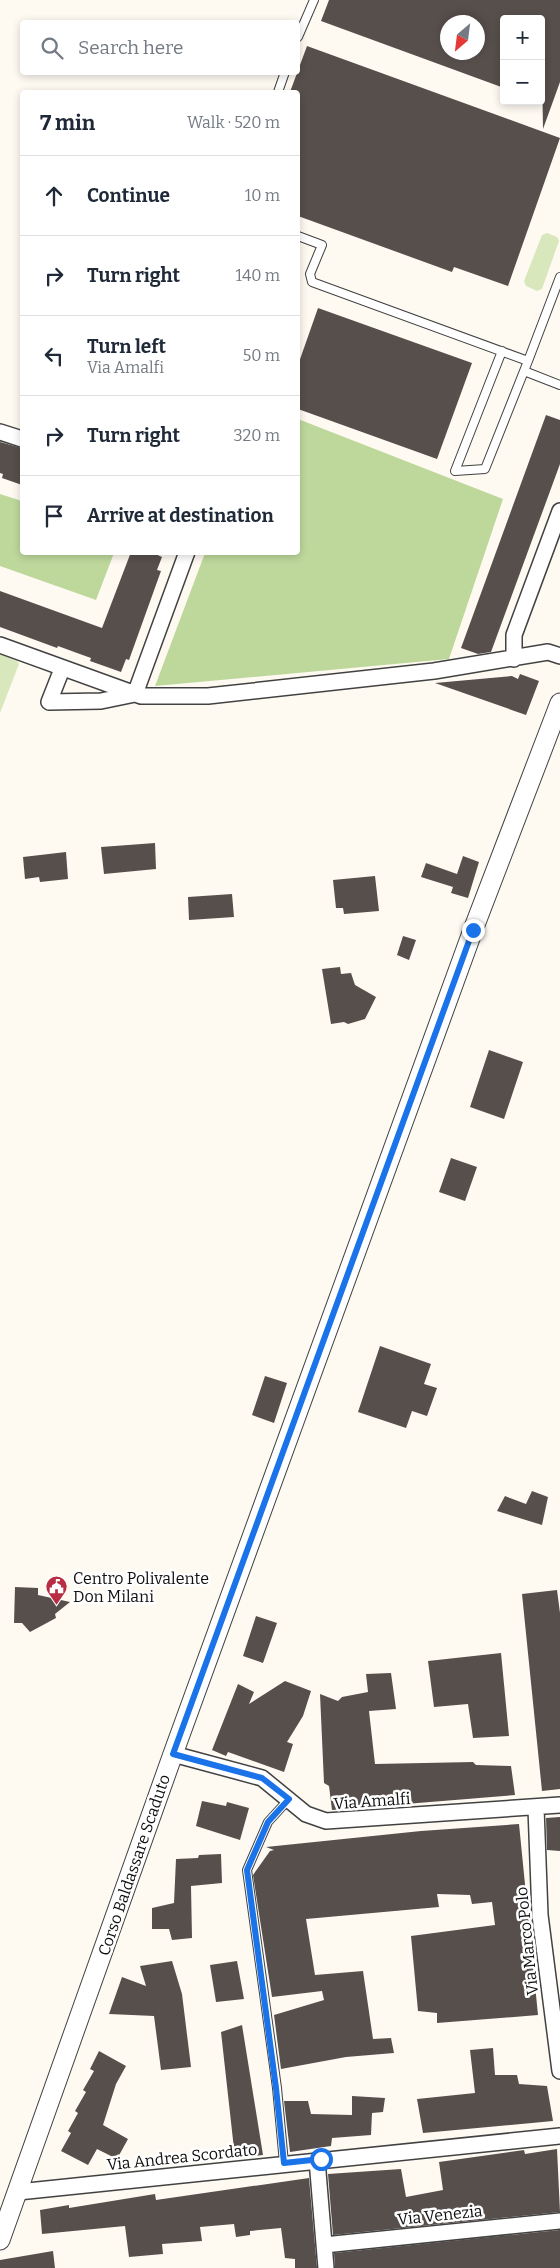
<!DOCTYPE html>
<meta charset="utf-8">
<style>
body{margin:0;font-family:Bitter,serif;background:#f2f2f3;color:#1f2937}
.controls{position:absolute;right:15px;top:15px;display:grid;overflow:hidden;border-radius:5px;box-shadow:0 2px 8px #0003}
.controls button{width:45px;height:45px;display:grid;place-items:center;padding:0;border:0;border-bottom:1px solid #e0e1e3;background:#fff;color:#1f2937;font:25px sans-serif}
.compass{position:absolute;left:440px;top:15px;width:45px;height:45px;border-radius:50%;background:#fff;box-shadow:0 2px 8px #0003;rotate:208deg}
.stop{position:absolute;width:15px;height:15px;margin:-11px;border:4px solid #1a73e8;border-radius:50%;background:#fff}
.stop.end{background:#1a73e8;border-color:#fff;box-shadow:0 1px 5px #0008}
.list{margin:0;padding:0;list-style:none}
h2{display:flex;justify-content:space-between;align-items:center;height:65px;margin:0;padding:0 20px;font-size:21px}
h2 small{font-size:16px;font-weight:400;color:#747a83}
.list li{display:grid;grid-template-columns:32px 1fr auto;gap:15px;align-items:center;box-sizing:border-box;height:80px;padding:0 20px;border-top:1px solid #e0e1e3}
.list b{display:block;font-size:19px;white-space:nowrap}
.list p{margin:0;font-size:16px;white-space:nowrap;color:#747a83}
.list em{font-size:16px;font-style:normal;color:#747a83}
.icon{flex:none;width:28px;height:28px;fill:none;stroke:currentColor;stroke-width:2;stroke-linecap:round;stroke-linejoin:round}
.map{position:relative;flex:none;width:560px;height:2268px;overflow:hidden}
.search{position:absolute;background:#fff;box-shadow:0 2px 8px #0003;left:20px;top:20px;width:280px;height:55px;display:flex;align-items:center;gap:12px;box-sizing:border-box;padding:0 18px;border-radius:5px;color:#747a83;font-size:19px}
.panel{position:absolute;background:#fff;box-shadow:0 2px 8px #0003;left:20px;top:90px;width:280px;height:465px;border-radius:5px}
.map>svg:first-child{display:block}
.green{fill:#d8e8bc}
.forest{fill:#bed89c}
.building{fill:#574f4c;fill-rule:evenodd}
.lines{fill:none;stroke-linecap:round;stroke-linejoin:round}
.service-casing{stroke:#424242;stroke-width:10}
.minor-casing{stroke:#424242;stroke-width:18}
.tertiary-casing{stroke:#424242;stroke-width:21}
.service{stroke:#fff;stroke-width:8}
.minor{stroke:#fff;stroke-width:15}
.tertiary{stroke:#fff;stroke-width:19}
.route{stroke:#1a73e8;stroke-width:6}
.labels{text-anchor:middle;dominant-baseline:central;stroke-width:5;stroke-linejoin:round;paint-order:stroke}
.poi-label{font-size:16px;fill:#0f0f0f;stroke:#fff;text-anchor:start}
.street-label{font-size:16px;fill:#0f0f0f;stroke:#fff}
</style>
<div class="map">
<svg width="560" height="2268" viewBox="0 0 560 2268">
<rect width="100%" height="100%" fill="#fefaf2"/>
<path class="green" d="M547 233 557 237 559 241 542 289 537 291 526 286 524 281 542 235Z
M0 654 17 661 19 664 0 713Z"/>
<path class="forest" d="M298 419 503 499 449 659 155 686 205 553 298 552Z
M0 494 22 501V552L114 553 96 600 0 566Z"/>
<path class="building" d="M329 0H560V82L543 129 541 19H504V88L321 21ZM448 22H478V52H448Z
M307 46 560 138 508 286 454 267 452 272 298 216V92H290Z
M318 308 472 363 437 459 298 409V365Z
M546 415 560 420V464L491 652 478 654 461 648Z
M0 442 22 448V485L2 478 3 474 0 473Z
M131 552H151L162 557 157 570 161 571 129 660 126 659 121 672 90 661 91 658 77 653 58 646 57 648 0 627V591L102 628Z
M520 674 539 681 526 715 435 683 512 676 518 679Z
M155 843 156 869 104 874 101 847Z
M66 852 68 879 40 882 39 877 25 879 23 857Z
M463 856 479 862 468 898 451 893 453 887 421 877 426 863 457 874Z
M375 876 379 911 344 914 343 908H336L333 880Z
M232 894 234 917 189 920 188 897Z
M403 936 416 940 409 960 397 955Z
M340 967 341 974 351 973 355 985 376 997 365 1019 348 1024 344 1022 331 1024 322 969Z
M489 1050 523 1062 504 1119 470 1107Z
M451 1158 477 1167 465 1201 439 1192Z
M380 1346 431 1364 424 1384 437 1388 427 1416 412 1411 406 1428 358 1412Z
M265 1376 287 1383 274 1423 252 1415Z
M532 1491 548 1497 542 1525 497 1511 505 1496 526 1504Z
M15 1587 38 1588V1595L70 1602 55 1614 56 1618 30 1632 22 1623H14Z
M557 1590 560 1613V1789L542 1791 522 1594Z
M256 1616 277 1623 263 1663 243 1656Z
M501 1653 509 1736 473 1738 468 1704 434 1707 428 1661Z
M391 1673 396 1709 369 1711 375 1764 473 1762 476 1765 511 1766 515 1795 332 1810 329 1786 324 1783 320 1694 338 1701 342 1697 368 1692 366 1674Z
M285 1681 311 1691 303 1716 287 1742 293 1744 284 1772 228 1752 226 1756 212 1750 238 1684 254 1692 249 1704Z
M202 1801 226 1806 227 1802 249 1808 240 1840 196 1826Z
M560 1817V1851L547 1850 546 1818Z
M519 1824 538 2015 437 2023V2013L418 2011 411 1936 495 1925 492 1902 472 1904 470 1895 437 1894 439 1907 306 1919 315 1975 363 1971 373 2039 391 2038 394 2053 346 2057 281 2069 274 2015 324 2000 322 1991 272 1997 253 1875 270 1851 274 1850 266 1847 421 1831Z
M221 1854 222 1883 191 1886 192 1938 172 1940 169 1929H152V1908L174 1903 176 1859 198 1858 199 1855Z
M172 1961 182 1994 191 2067 161 2070 154 2016 109 2014 122 1977 146 1986 140 1966Z
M237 1961 244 1999 216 2002 210 1965Z
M242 2025 263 2155 235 2158 221 2032Z
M493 2048 495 2075H517L519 2084 547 2086 553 2121 423 2133 417 2099 475 2093 470 2050Z
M99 2051 126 2066 116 2084 103 2125 128 2139 117 2159 97 2149 88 2165 61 2151 71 2133 68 2131 78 2113 75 2111 86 2092 83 2090 94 2071 90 2069Z
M352 2096 385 2098 383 2112 372 2113 371 2135 332 2138 331 2146 290 2152 284 2101H308L311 2114 352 2115Z
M557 2149 560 2212 333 2235 328 2174 401 2169 406 2197 443 2190 439 2162 524 2150 525 2154Z
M309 2178 317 2268H295V2259L285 2258 281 2228 250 2231V2235L236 2237 234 2224 200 2227 202 2241 162 2244 163 2254 129 2257 125 2226 42 2234 40 2210 69 2205V2208L155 2194 156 2200Z
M560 2230V2268H335L334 2253Z
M53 2251 55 2268H0V2260Z"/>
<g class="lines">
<defs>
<path id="service" d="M298 37 314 0
M278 92 285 72
M298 236 322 245 310 274 312 282 528 361 485 469 455 471 502 351
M528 361 560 277
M524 371 560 385
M284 2163 277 2088 247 1870 268 1822 289 1799"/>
<path id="minor" d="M0 432 22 439
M0 645 141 696H208L434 671 548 652 560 656
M514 659V635L560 511
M62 669 49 702 101 701 135 694 187 552
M173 1754 262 1778 306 1814 326 1821 560 1805
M536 1808 540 1915 560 2071
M317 2160 326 2268
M18 2192 560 2136
M324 2245 560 2221"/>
<path id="tertiary" d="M0 2240 173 1754 473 930 560 703"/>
</defs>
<use href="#service" class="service-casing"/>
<use href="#minor" class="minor-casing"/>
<use href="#tertiary" class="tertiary-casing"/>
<use href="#service" class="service"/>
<use href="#minor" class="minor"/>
<use href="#tertiary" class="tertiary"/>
</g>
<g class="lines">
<path class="route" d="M321 2159 284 2163 276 2088 247 1870 268 1822 289 1799 262 1778 173 1754 473 930"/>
</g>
<defs>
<symbol id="civic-pin" viewBox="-11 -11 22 30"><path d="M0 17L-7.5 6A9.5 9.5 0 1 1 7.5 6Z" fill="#b92d43" stroke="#fff"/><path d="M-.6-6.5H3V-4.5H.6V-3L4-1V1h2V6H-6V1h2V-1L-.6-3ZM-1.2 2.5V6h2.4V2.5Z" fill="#fff"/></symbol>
</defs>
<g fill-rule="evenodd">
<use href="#civic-pin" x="44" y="1574" width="25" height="34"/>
</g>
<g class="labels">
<g class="poi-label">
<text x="73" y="1578">Centro Polivalente<tspan x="73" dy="18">Don Milani</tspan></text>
</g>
<g class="street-label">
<text transform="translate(372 1801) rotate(-4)">Via Amalfi</text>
<text transform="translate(134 1865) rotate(-71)">Corso Baldassare Scaduto</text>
<text transform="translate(527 1941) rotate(-96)">Via Marco Polo</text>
<text transform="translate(182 2157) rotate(-6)">Via Andrea Scordato</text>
<text transform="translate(440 2215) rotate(-6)">Via Venezia</text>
</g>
</g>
</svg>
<div class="controls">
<button>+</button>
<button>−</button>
</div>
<svg class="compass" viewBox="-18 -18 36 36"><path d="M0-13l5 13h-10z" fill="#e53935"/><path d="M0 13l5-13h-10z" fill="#747a83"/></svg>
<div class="stop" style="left:321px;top:2159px"></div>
<div class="stop end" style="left:473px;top:930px"></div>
<div class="search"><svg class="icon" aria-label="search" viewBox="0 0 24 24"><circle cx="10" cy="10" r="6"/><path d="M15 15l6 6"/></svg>Search here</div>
<section class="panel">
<h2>7 min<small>Walk · 520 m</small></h2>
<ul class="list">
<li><svg class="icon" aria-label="ahead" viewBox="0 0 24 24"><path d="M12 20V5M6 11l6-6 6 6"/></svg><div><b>Continue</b></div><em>10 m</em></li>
<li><svg class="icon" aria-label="right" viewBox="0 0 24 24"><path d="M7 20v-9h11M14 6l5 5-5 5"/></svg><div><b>Turn right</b></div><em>140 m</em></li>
<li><svg class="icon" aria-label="left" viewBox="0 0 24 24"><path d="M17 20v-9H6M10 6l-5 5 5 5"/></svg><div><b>Turn left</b><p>Via Amalfi</p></div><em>50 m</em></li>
<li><svg class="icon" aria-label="right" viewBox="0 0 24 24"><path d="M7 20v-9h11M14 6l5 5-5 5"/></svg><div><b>Turn right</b></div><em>320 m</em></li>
<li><svg class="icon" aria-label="arrive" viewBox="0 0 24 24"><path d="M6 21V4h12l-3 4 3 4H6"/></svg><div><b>Arrive at destination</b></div></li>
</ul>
</section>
</div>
